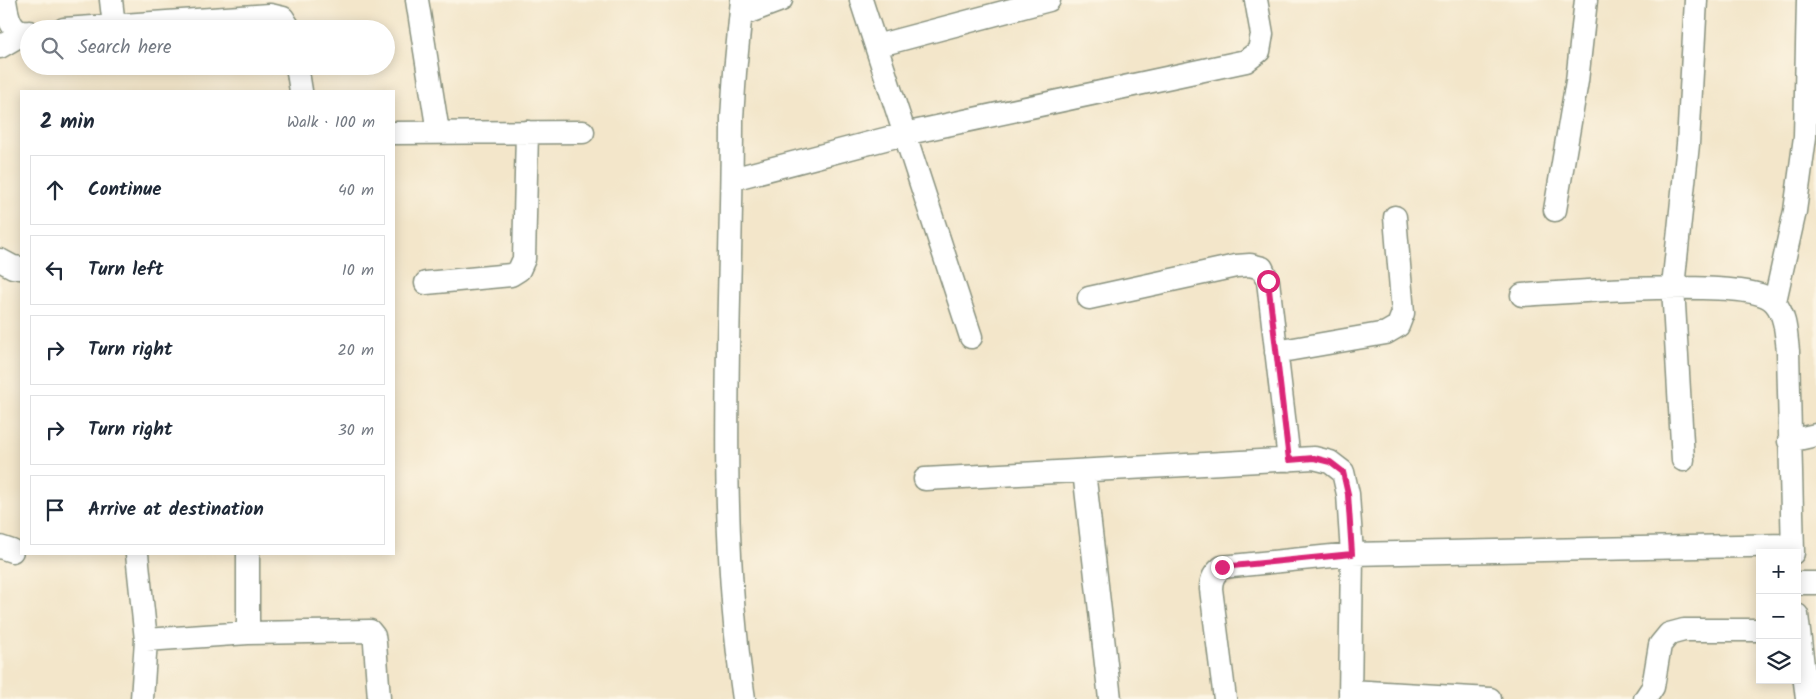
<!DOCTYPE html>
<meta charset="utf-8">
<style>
body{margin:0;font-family:Kalam,sans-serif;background:#f2f2f3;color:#1f2937}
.controls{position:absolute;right:15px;bottom:15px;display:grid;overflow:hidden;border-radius:0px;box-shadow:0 2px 12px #0003}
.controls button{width:45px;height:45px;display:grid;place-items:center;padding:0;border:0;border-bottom:1px solid #e0e1e3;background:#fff;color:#1f2937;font:25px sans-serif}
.stop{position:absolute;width:15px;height:15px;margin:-11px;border:4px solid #db2777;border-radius:50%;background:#fff}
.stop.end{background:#db2777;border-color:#fff;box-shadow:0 1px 5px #0008}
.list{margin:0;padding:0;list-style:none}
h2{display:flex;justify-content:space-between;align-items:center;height:65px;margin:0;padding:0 20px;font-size:21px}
h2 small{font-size:16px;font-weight:400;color:#747a83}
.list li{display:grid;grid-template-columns:32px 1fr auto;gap:15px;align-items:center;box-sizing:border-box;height:70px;margin:0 10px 10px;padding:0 10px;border:1px solid #e0e1e3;border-radius:0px}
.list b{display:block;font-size:19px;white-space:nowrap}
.list em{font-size:16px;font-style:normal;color:#747a83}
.icon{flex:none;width:28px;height:28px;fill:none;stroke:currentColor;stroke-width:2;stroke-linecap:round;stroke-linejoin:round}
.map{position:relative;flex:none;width:1816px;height:699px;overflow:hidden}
.search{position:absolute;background:#fff;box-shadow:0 2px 12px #0003;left:20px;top:20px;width:375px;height:55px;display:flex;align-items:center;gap:12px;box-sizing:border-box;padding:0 18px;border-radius:28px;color:#747a83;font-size:19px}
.panel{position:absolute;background:#fff;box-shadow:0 2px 12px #0003;left:20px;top:90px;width:375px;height:465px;border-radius:0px}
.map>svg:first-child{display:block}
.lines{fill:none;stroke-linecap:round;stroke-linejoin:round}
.minor-casing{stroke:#89927f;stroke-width:25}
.minor{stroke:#fff;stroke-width:22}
.route{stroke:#db2777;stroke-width:6}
</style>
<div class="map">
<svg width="1816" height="699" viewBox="0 0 1816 699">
<rect width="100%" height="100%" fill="#fcf5e5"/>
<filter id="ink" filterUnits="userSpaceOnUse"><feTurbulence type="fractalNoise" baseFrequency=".02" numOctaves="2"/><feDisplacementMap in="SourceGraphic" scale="10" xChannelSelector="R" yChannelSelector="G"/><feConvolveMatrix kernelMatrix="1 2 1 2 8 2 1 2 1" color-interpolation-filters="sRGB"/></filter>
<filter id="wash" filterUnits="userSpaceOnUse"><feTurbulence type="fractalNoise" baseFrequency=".0096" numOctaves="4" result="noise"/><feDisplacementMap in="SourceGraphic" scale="20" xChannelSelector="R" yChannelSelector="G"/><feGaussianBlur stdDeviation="1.12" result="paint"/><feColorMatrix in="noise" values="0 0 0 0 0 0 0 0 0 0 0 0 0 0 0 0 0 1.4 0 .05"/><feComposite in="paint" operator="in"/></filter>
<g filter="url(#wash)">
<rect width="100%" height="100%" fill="#f3e6ca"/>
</g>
<g filter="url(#ink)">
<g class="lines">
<defs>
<path id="minor" d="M5 0C7 14 10 35 29 32
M111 0 114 26
M417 0 438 132
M742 0 735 72 732 118C732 312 715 507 744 699
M861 0 971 337
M741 15 781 0
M64 29 270 15 283 18 290 29
M876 46 1049 0
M0 47 24 33
M297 66 301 91
M394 133 583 132
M732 179 904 134 1246 61 1259 51 1262 34 1256 0
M1555 210 1577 81 1586 0
M0 260 13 267 21 268
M426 283 511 275 519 270 524 259 527 132
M1522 295C1561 293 1754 276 1775 303 1786 316 1786 335 1788 351L1793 553
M1089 298 1236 266 1250 265 1262 268 1268 281 1289 460
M1775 301 1795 211 1805 137 1808 0
M1276 352 1386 333 1398 326 1403 313 1395 217
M1789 441 1816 435
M1683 460 1673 287 1688 144 1696 0
M1084 471 1110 699
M925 479 1314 458 1330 462 1343 472 1348 494 1352 554 1350 699
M0 547 12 551
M137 554 146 640 142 699
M1797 583H1816
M1797 615 1807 699
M248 633V554
M146 640 248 633 370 631 374 636 375 643 379 699
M1350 691 1490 699
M1225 699 1211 589C1211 579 1214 574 1222 567L1352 554 1792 545
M1645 699 1653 687 1660 645 1669 634 1684 630H1760"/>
</defs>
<use href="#minor" class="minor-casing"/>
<use href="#minor" class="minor"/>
</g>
</g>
<g class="lines" filter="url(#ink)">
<path class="route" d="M1222 567 1352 554 1348 494 1343 472 1330 462 1314 458 1289 460 1268 281"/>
</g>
</svg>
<div class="controls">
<button>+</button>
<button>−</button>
<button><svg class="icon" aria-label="layers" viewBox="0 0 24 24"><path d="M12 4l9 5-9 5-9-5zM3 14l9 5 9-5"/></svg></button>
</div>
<div class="stop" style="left:1268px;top:281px"></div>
<div class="stop end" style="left:1222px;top:567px"></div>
<div class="search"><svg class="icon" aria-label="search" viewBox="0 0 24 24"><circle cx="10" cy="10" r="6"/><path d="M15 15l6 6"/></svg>Search here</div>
<section class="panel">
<h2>2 min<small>Walk · 100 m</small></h2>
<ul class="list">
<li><svg class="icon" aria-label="ahead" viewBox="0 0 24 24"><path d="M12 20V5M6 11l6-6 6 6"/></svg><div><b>Continue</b></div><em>40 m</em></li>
<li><svg class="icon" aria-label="left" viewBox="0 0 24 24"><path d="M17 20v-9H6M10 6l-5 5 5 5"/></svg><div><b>Turn left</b></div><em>10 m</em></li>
<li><svg class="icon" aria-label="right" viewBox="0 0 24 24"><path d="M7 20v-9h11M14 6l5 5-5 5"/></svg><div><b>Turn right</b></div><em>20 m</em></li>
<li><svg class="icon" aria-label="right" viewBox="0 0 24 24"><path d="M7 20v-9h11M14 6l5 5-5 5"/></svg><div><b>Turn right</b></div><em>30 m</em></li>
<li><svg class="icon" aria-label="arrive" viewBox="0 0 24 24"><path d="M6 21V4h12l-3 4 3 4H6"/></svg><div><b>Arrive at destination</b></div></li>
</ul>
</section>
</div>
